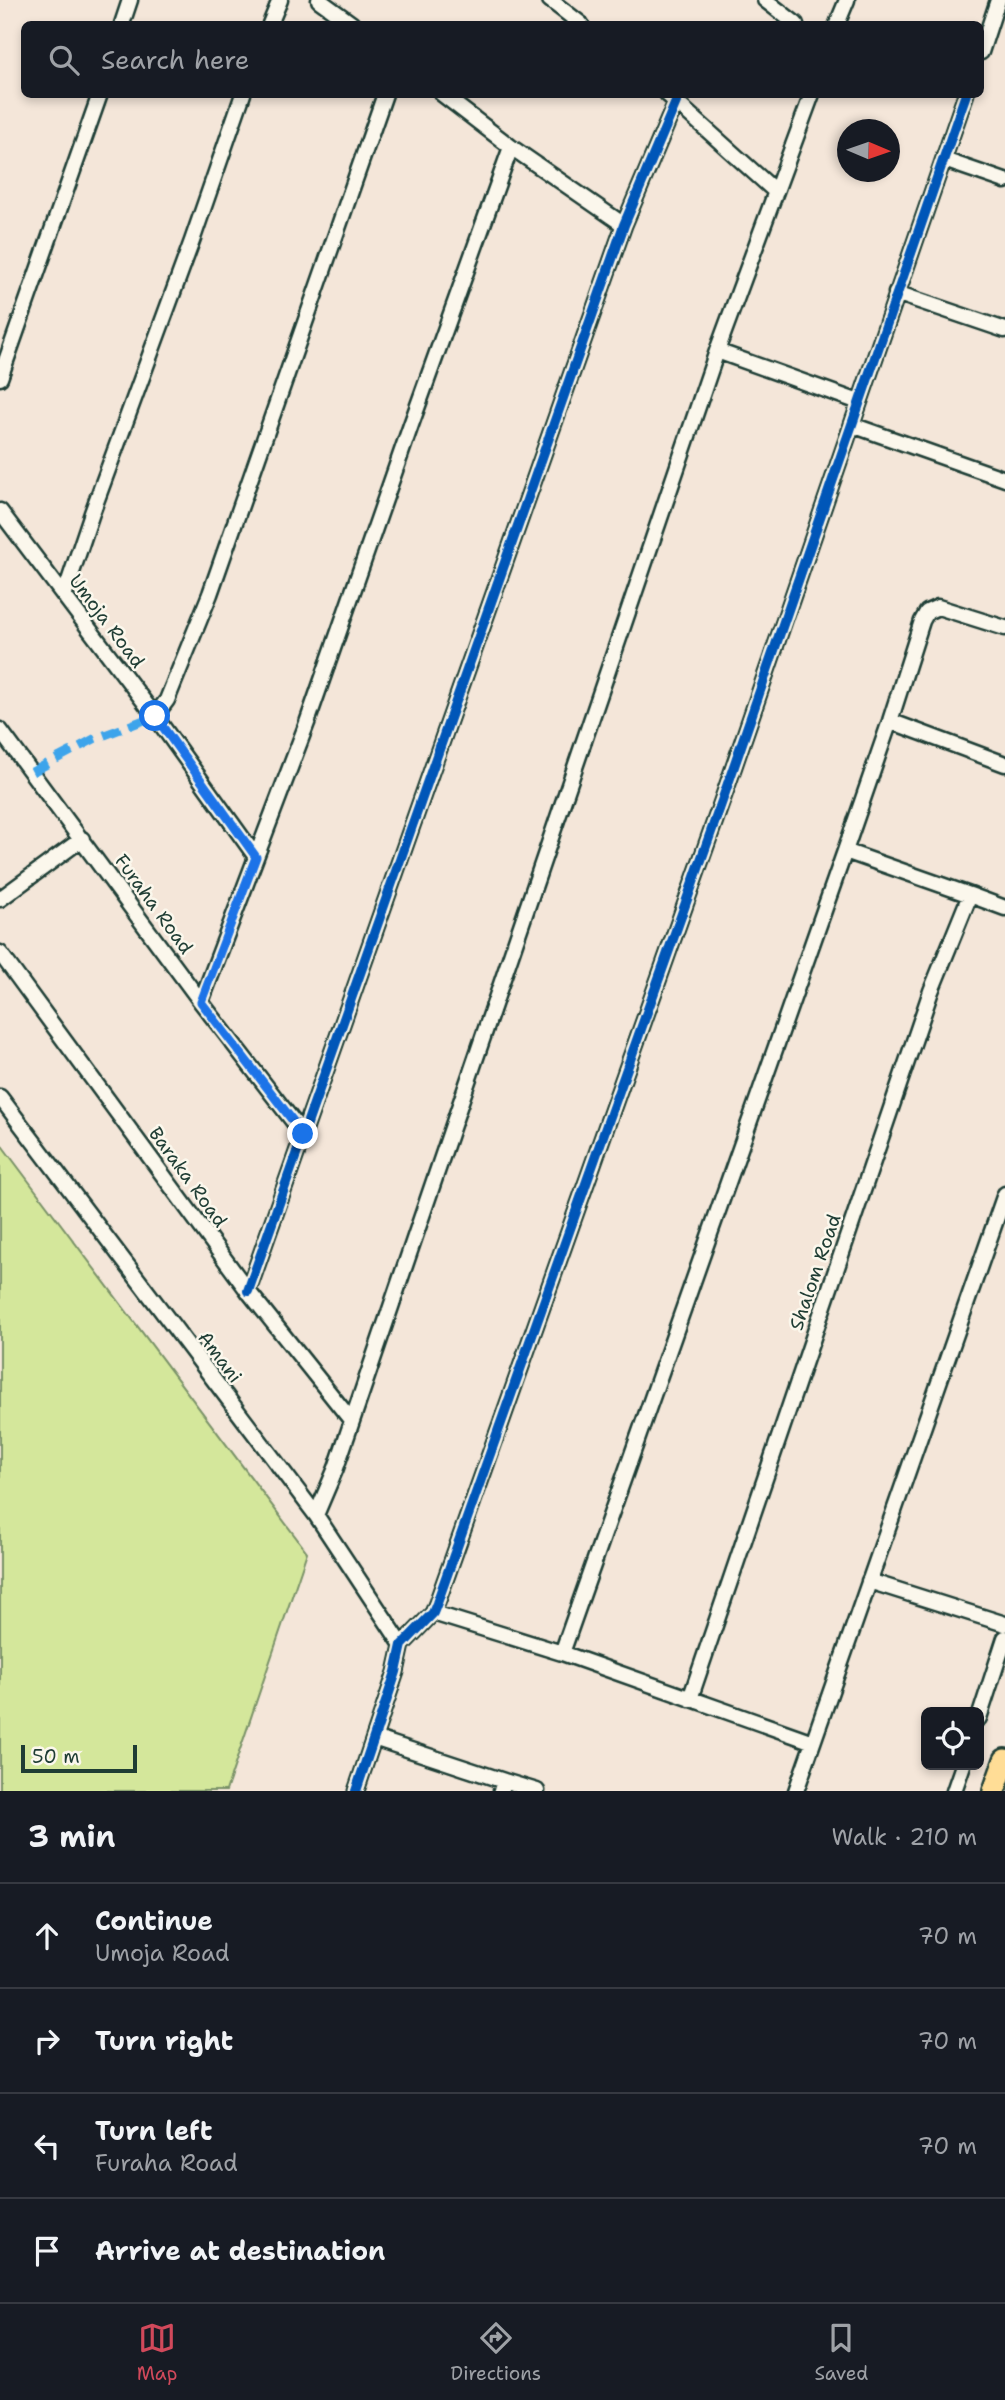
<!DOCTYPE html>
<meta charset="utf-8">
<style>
body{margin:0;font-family:"Shantell Sans",sans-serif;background:#20242c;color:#f1f3f6}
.controls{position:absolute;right:21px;bottom:21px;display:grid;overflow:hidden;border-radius:10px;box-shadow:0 4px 10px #0003}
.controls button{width:63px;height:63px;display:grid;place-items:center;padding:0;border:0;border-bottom:2px solid #363941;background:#171b24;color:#f1f3f6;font:35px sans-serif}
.compass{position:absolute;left:837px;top:119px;width:63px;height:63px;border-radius:50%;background:#171b24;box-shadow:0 4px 10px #0003;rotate:92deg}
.scale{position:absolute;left:21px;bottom:18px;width:116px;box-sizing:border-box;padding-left:7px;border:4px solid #1f3d34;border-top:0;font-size:19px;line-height:24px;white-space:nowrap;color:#1f3d34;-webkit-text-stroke:5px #fbf7ec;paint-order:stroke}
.stop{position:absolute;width:21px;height:21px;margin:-16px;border:5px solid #1a73e8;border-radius:50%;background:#fff}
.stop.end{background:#1a73e8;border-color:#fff;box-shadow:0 2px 7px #0008}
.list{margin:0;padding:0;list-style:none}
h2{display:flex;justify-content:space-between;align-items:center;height:91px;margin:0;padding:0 28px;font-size:30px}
h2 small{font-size:23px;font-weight:400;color:#9ea1a6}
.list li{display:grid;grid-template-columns:46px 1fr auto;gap:21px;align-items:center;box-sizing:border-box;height:105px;padding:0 28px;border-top:2px solid #363941}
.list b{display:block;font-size:26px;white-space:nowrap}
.list p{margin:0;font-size:23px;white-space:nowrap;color:#9ea1a6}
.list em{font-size:23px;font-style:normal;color:#9ea1a6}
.icon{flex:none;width:38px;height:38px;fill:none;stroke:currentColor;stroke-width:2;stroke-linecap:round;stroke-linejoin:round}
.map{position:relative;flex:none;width:1005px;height:1791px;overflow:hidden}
.search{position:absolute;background:#171b24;box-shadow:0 4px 10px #0003;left:21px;right:21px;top:21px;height:77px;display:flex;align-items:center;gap:18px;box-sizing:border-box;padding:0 24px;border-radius:10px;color:#9ea1a6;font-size:26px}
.sheet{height:511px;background:#171b24}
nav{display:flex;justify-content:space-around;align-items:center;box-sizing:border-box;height:98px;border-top:2px solid #363941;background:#171b24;font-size:19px;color:#9ea1a6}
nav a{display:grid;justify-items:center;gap:4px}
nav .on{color:#d1495b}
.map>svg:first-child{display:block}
.green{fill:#d4e79b;stroke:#7a9268;stroke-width:2}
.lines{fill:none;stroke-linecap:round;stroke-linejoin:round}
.street-casing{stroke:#1f3d34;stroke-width:19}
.primary-casing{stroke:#1f3d34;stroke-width:26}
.street{stroke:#fbf7ec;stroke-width:14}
.primary{stroke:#ffdd96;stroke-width:21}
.quiet{stroke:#3da4eb;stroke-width:9;stroke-dasharray:18 9;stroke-linecap:butt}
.cycleway-casing{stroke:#fbf7ec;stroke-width:15}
.cycleway{stroke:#0057b8;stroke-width:10}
.route{stroke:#1a73e8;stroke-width:9}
.labels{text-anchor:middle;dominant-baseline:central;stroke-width:5;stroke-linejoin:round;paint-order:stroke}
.street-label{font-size:19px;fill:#1f3d34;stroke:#fbf7ec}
</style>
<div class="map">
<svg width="1005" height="1791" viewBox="0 0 1005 1791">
<rect width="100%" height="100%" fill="#f4e6d9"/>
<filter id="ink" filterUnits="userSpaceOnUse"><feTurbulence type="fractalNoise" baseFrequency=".0143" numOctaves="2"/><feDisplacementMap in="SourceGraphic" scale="14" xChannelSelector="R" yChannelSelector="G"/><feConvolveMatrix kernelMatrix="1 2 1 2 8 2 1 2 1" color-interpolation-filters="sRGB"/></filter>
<g filter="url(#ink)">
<path class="green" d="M0 1143 307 1552 226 1791H0Z"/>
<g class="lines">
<defs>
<path id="street" d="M319 0 352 24
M550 0 581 24
M765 0 796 24
M122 24 130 0
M270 24 280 0
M837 24 847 0
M981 52 998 0
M442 94 511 147 624 225
M667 94 776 192
M944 160 1005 181
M896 293 1005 330
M717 351 859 402
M0 378 100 94
M852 425 1005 479
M0 511 155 716 256 857
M64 596 92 513 192 241 243 94
M155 716 167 700 210 594 385 94
M890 721 1005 764
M0 730 201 1002 303 1134
M845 851 970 895
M0 899 82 839
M0 953 248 1291 351 1420
M201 1002 307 723 412 422 511 147
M0 1097 316 1515 402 1645
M248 1291 624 225 676 102
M316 1515 336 1468 717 351 812 94
M869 1581 1005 1624
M433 1613 562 1653 813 1742
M562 1653 845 851 890 721 922 621 927 612 938 607 1005 628
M690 1699 931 991 970 895 1005 908
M979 1718 1005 1638
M374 1738 504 1781
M356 1791 396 1672 402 1645 433 1613 437 1603 722 801 966 94
M501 1791 504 1781 537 1791
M796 1791 1005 1194
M954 1791 963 1765"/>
<path id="primary" d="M994 1791 1005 1760"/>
</defs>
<use href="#street" class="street-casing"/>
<use href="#primary" class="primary-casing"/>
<use href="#street" class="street"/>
<use href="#primary" class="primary"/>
<path class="quiet" d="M32 772 94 739 155 716"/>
<defs>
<path id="cycleway" d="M248 1291 624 225 676 102
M356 1791 396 1672 402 1645 433 1613 437 1603 722 801 966 94"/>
</defs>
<use href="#cycleway" class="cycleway-casing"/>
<use href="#cycleway" class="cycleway"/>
</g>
</g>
<g class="lines" filter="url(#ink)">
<path class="route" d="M155 716 256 857 201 1002 303 1134"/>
</g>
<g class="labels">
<g class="street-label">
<text transform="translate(107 621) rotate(53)">Umoja Road</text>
<text transform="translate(154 904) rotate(54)">Furaha Road</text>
<text transform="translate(188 1177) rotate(54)">Baraka Road</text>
<text transform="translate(815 1272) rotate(-71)">Shalom Road</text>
<text transform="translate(220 1357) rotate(53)">Amani</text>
</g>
</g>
</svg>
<div class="controls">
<button><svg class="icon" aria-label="locate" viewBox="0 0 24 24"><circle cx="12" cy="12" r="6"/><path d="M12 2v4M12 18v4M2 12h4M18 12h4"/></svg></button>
</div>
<svg class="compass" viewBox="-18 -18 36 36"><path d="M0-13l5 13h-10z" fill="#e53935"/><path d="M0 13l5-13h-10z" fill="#9ea1a6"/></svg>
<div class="scale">50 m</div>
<div class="stop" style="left:155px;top:716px"></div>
<div class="stop end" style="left:303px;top:1134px"></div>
<div class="search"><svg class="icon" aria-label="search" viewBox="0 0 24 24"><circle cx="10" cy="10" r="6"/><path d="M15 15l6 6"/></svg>Search here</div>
</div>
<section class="sheet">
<h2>3 min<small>Walk · 210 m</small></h2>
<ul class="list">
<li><svg class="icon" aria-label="ahead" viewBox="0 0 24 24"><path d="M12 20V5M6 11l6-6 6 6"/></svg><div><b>Continue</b><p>Umoja Road</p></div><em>70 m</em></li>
<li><svg class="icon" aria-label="right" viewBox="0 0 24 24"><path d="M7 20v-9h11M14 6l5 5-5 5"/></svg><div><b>Turn right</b></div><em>70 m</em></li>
<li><svg class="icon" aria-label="left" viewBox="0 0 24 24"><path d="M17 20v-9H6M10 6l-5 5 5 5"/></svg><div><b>Turn left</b><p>Furaha Road</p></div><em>70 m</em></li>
<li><svg class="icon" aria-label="arrive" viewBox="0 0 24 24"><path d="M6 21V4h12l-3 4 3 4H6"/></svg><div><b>Arrive at destination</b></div></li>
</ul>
</section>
<nav>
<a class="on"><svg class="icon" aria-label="map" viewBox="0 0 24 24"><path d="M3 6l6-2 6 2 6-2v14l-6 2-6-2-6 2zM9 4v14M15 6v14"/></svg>Map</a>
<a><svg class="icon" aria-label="directions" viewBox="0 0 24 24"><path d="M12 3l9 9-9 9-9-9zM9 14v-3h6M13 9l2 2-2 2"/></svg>Directions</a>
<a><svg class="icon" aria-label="saved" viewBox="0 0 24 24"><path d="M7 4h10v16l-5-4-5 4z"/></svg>Saved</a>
</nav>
